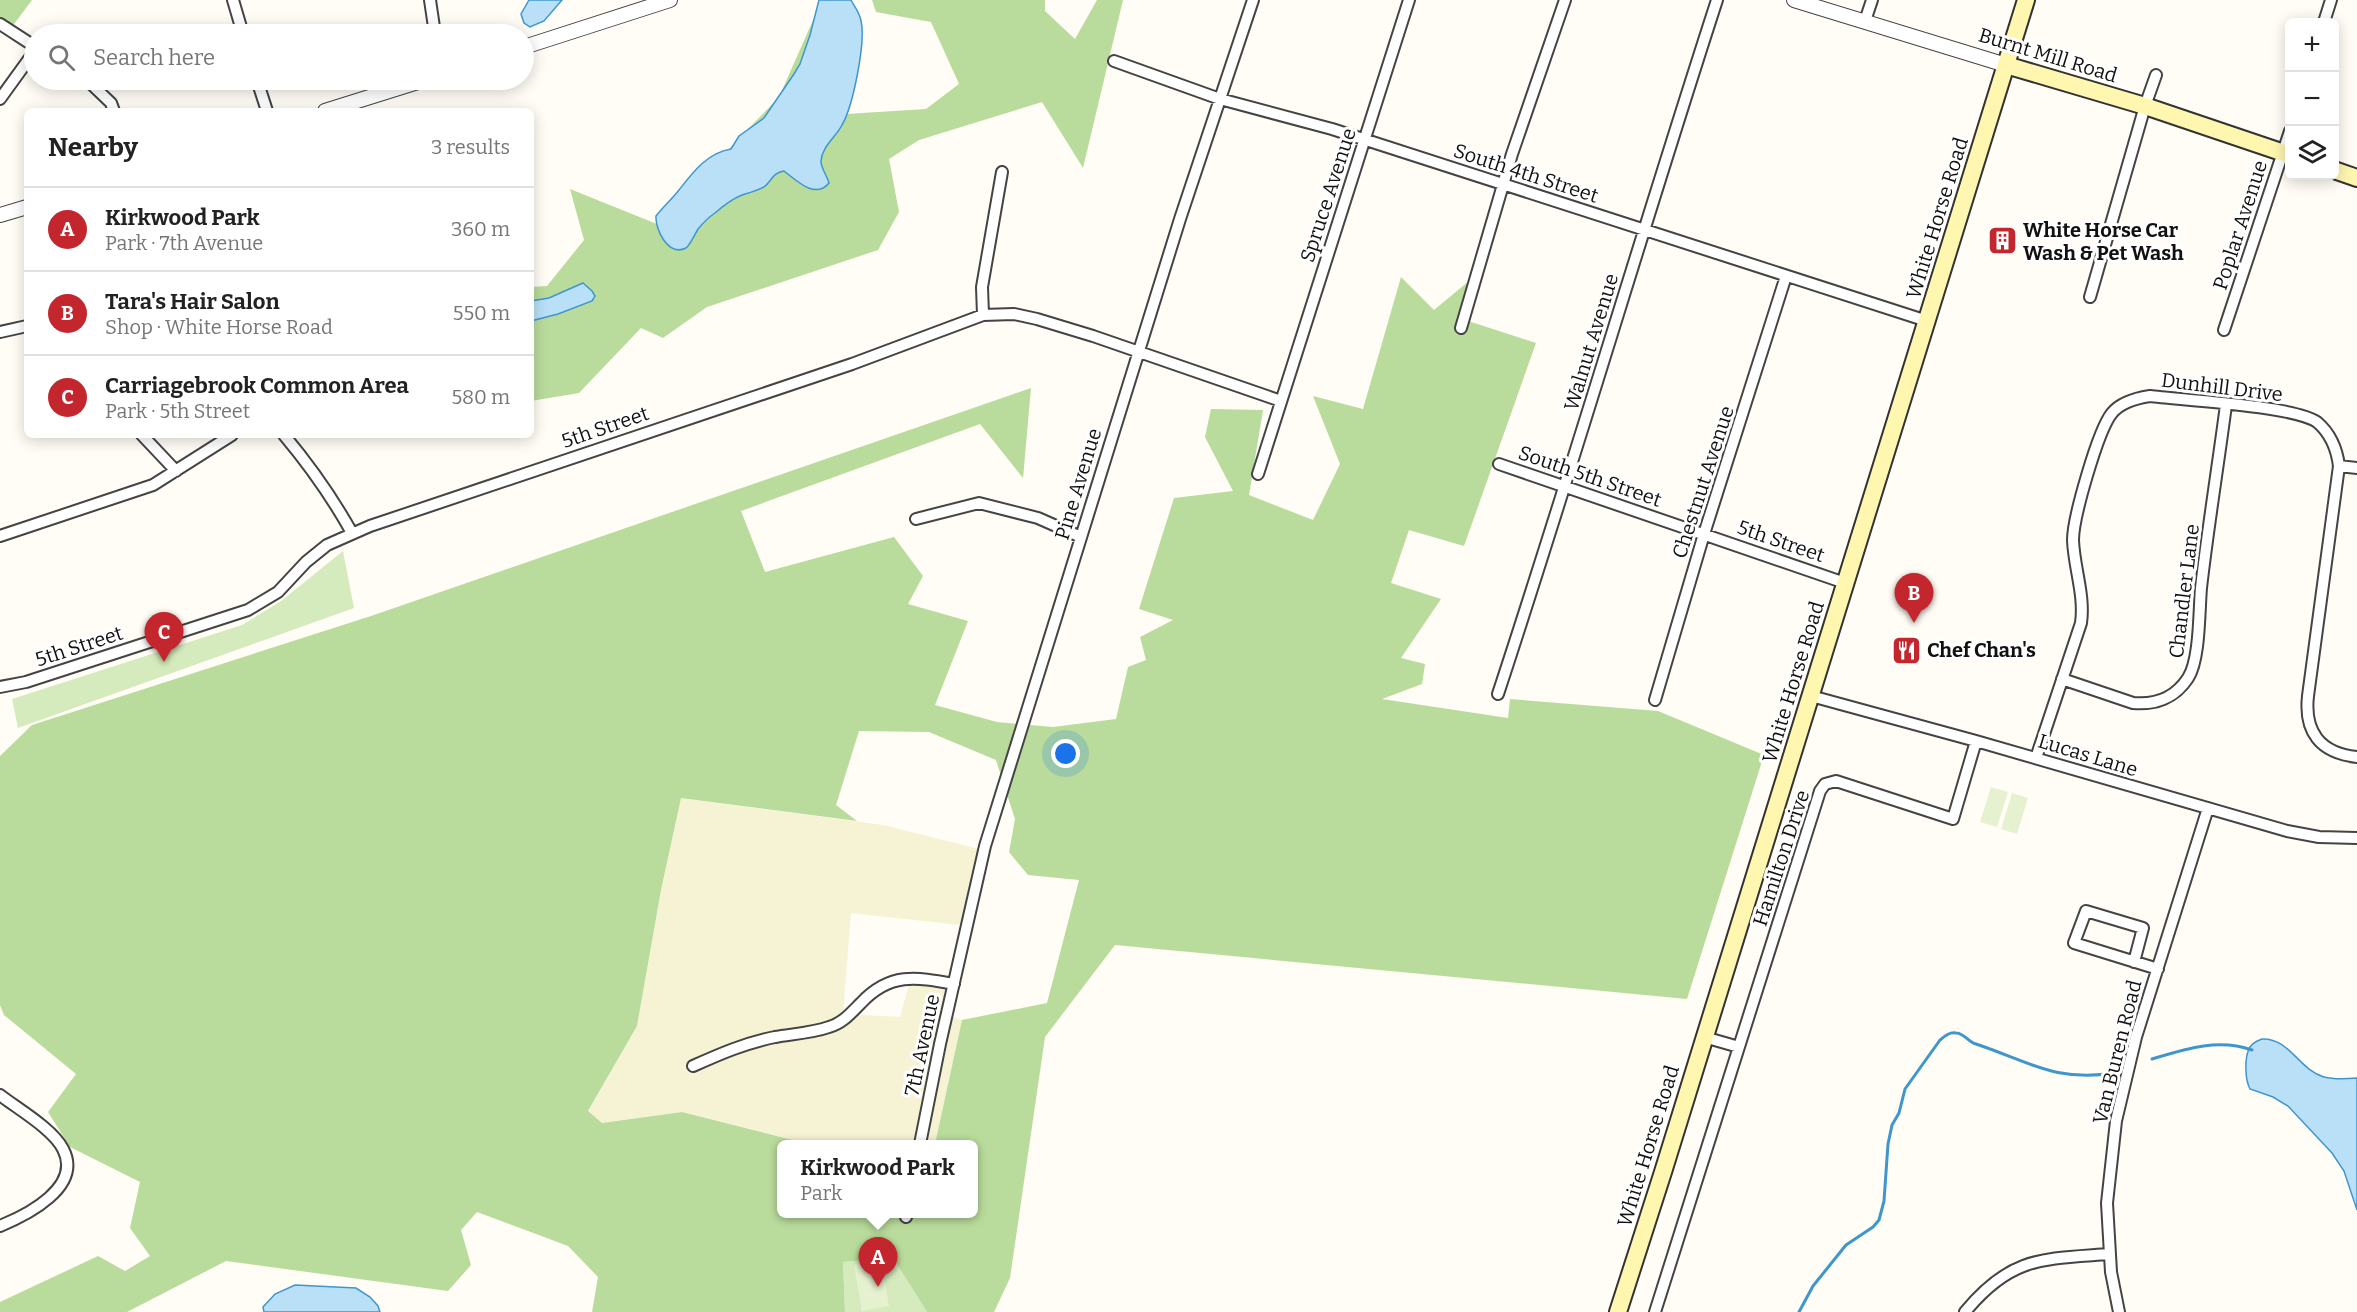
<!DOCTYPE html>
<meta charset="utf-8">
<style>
body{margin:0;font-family:Bitter,serif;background:#f6f6f6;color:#222}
.controls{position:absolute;right:18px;top:18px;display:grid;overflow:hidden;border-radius:9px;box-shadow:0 3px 15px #0003}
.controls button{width:54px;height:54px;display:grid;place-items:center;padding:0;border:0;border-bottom:2px solid #e0e0e0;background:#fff;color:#222;font:30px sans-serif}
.you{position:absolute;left:1066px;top:754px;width:21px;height:21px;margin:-15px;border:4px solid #fff;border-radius:50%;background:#1a73e8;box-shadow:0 0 0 9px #1a73e833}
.badge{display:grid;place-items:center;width:39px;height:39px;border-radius:50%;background:#c4262e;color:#fff;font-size:20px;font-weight:700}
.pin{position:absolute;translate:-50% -50px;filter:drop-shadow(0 2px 3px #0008)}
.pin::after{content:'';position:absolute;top:32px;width:21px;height:18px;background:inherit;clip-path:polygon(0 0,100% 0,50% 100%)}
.popup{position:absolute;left:777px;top:1140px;width:201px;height:78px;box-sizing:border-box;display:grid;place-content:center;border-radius:9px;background:#fff;filter:drop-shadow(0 2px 4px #0005);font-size:20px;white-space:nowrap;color:#767676}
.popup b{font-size:22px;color:#222}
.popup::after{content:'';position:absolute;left:50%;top:100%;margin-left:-12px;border:12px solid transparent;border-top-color:#fff}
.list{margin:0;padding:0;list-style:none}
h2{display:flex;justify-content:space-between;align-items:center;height:78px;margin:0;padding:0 24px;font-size:26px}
h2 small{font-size:20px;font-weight:400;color:#767676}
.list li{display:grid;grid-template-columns:39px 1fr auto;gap:18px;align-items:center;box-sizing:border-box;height:84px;padding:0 24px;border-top:2px solid #e0e0e0}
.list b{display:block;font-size:22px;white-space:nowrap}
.list p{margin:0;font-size:20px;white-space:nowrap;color:#767676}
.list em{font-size:20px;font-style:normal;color:#767676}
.icon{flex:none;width:33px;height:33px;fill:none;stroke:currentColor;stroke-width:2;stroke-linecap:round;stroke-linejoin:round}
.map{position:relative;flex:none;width:2357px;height:1312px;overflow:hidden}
.search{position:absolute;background:#fff;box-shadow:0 3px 15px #0003;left:24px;top:24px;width:510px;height:66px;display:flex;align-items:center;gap:15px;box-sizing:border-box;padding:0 21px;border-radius:33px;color:#767676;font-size:22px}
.panel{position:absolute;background:#fff;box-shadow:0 3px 15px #0003;left:24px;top:108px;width:510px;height:330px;border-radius:9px}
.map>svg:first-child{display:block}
.farmland{fill:#f6f3d4}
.green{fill:#d5ebbd}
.forest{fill:#b9dc9c;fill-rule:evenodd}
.pitch{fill:#e6f2cf}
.water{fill:#b9e0f7;stroke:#3f96cf;stroke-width:1.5}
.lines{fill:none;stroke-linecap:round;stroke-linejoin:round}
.stream{stroke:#3f96cf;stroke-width:3}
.minor-casing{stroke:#444;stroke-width:14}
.tertiary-casing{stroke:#444;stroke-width:16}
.secondary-casing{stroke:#333;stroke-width:20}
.minor{stroke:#fff;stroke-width:10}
.tertiary{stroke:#fff;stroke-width:14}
.secondary{stroke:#fff6b0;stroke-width:16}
.labels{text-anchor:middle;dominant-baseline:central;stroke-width:6;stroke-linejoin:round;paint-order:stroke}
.street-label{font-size:20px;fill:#111;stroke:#fff}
.poi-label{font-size:20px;font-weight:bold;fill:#111;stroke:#fff;text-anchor:start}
</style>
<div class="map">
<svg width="2357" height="1312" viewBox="0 0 2357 1312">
<rect width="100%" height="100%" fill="#fffdf5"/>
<path class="farmland" d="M681 798 883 825 987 851 969 926 851 913 843 1014 900 1017 910 981 955 987 948 1015 962 1020 935 1144H808L682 1112 602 1123 588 1112 637 1026 661 890Z"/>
<path class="green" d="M343 551 354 608 18 728 12 699 242 625 281 601Z
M893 1258 927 1312H845L843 1262Z"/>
<path class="forest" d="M0 0H32L11 28 0 21Z
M822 0 846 114 926 109 959 84 931 22 876 12 872 0H1045V11L1075 39 1097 0H1123L1083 168 1042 102 919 140 889 159 899 212 878 250 707 307 663 338 641 328 579 393 531 401V287L547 286 584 240 570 189 657 224 779 97Z
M1401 277 1434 310 1469 281 1465 320 1536 343 1464 546 1409 530 1391 583 1441 599 1401 658 1425 664 1422 684 1382 699 1508 718 1510 699 1658 711 1764 755 1687 999 1115 945 1045 1037 1010 1278 994 1312H927L893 1258 843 1262 845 1312H592L598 1277 568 1246 477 1212 461 1230 471 1265 448 1291 226 1261 127 1312H0V1302L98 1256 125 1271 150 1256 130 1228 140 1182 70 1147 48 1112 76 1074 4 1015 0 1005V756L32 725 371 616 1031 388 1023 478 980 424 741 511 765 572 894 537 923 576 908 604 968 621 935 705 997 722 1053 727 1116 719 1128 667 1146 660 1140 637 1173 620 1139 609 1174 498 1233 491 1205 437 1211 409 1263 410 1249 495 1313 520 1340 464 1313 396 1363 409ZM859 731 929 732 996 760 1015 819 1009 852 1028 875 1079 880 1047 1003 962 1020 935 1144H974V1214H782V1144H808L682 1112 602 1123 588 1111 637 1026 661 890 681 798 857 821 836 805Z"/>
<path class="pitch" d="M1991 787 2008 792 1997 827 1980 822Z
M2012 793 2028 798 2017 834 2001 829Z
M881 1260 889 1306 862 1311 854 1265Z"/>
<path class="water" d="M529 0H562L544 21 530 27 524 23 521 14Z
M819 0H851C854 6 860 13 861 21 866 42 853 106 842 125 836 137 822 146 821 161 821 169 827 175 829 183 815 200 796 180 784 171 772 173 772 181 764 187 757 191 749 193 742 195 732 199 723 206 715 213 709 217 703 223 698 229 695 234 690 245 686 248 668 257 655 229 656 216 663 207 672 199 679 190 693 172 707 153 731 149L739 136 764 118 794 74 800 64 810 35Z
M583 283 592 291 595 296 592 301 558 314 531 321V301L549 298Z
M2262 1039C2290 1038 2299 1070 2324 1077 2335 1080 2346 1079 2357 1078V1210L2344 1171 2332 1153 2288 1106 2273 1097 2250 1089C2245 1080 2244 1057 2250 1047 2253 1042 2257 1041 2262 1039Z
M295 1285 356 1288 370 1297 378 1306 380 1312H264L263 1307 275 1294Z"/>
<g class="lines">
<path class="stream" d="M2152 1059C2185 1049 2218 1038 2252 1050
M1799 1312 1813 1286 1846 1245 1873 1227 1879 1220 1884 1201 1888 1144 1892 1125 1899 1113 1905 1089 1940 1040C1945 1036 1949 1032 1956 1033 1964 1033 1968 1042 1976 1044 2030 1062 2054 1082 2115 1073"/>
<defs>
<path id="minor" d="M233 0 243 34
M430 0 435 34
M1865 21 1872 0
M2324 22 2331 0
M0 24 34 46
M1114 61 1220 99 1332 129 1927 321
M87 80 111 103 114 111
M257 80 267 111
M0 99 34 52
M2090 297 2145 106 2156 75
M983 315 982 287 1002 172
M1461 328 1512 154 1565 0
M2224 330 2290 131
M0 332 27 326
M142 435 176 471
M284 435C310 466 332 497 352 533
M1499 464 1845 583
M2339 466 2357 468
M1258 474 1409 0
M916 519 979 503 1038 518 1081 537
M0 536 153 485 232 435
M2062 679 2133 703C2155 705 2175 698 2188 678 2200 660 2199 611 2201 588 2208 527 2218 466 2226 405
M0 687 26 682 248 610 278 592 306 562 327 545 370 526 852 364 983 315 1014 314 1037 319 1093 336 1281 401
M1498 694C1574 463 1642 231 1717 0
M1811 696 1976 741 2287 831 2319 837 2357 838
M1655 700 1704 534 1786 276
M2036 758 2081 623C2085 595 2074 568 2073 540 2073 518 2098 430 2112 413 2121 402 2137 398 2150 396 2183 400 2294 406 2317 422 2330 433 2337 450 2339 466L2308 696C2304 732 2320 753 2357 757
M2134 962 2143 928 2086 911 2074 943 2158 969
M1704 1037 1739 1047
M693 1066C720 1054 745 1043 775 1037 792 1034 812 1033 829 1027 843 1023 851 1013 861 1003 890 972 916 977 954 984
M0 1095C18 1109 53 1129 63 1149 83 1187 27 1215 0 1226
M920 1144 940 1044 985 846 1180 219 1253 0
M906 1217 907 1214
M1655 1312 1820 791 1825 784 1836 781 1953 819 1976 741
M1965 1312C2011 1256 2043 1259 2109 1254
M2119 1312 2111 1272 2107 1203 2116 1121 2136 1037 2208 808"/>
<path id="tertiary" d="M1794 0 2006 65
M524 47 670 0
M325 111 424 80
M0 215 27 207"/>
<path id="secondary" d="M2006 65 2145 106 2290 155
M2334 170 2357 178
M1618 1312 1663 1172 2026 0"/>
</defs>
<use href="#minor" class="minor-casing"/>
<use href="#tertiary" class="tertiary-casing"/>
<use href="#secondary" class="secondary-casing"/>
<use href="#minor" class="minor"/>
<use href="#tertiary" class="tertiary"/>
<use href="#secondary" class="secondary"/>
</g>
<defs>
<symbol id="building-square" viewBox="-11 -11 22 22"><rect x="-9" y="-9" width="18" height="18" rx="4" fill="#c4262e" stroke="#fff"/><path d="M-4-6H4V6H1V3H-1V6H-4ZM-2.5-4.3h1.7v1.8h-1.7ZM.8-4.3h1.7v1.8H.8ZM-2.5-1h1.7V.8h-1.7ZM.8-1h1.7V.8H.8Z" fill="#fff"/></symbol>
<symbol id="restaurant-square" viewBox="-11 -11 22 22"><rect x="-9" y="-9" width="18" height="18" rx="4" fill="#c4262e" stroke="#fff"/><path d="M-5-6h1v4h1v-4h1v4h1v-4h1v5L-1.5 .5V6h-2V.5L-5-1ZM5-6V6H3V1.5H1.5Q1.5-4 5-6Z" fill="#fff"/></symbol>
</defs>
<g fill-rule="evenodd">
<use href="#building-square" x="1986" y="224" width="33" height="33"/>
<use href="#restaurant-square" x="1890" y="634" width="33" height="33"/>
</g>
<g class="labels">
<g class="street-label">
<text transform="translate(2048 55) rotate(17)">Burnt Mill Road</text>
<text transform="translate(1526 173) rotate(18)">South 4th Street</text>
<text transform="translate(1328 195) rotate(-72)">Spruce Avenue</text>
<text transform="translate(1937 218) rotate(-73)">White Horse Road</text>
<text transform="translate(2240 225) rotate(-72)">Poplar Avenue</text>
<text transform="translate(1591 342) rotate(-73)">Walnut Avenue</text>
<text transform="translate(2222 387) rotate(7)">Dunhill Drive</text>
<text transform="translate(605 427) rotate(-19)">5th Street</text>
<text transform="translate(1590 476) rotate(19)">South 5th Street</text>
<text transform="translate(1703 482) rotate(-72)">Chestnut Avenue</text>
<text transform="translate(1078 484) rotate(-73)">Pine Avenue</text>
<text transform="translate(1781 541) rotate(19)">5th Street</text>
<text transform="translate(2184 591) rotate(-83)">Chandler Lane</text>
<text transform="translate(79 646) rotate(-18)">5th Street</text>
<text transform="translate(1793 682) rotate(-73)">White Horse Road</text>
<text transform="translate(2088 755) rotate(17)">Lucas Lane</text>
<text transform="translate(1781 858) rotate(-72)">Hamilton Drive</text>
<text transform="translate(922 1045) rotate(-78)">7th Avenue</text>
<text transform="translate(2117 1052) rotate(-76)">Van Buren Road</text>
<text transform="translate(1648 1146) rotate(-73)">White Horse Road</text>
</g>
<g class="poi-label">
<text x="2023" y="230">White Horse Car<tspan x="2023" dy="23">Wash &amp; Pet Wash</tspan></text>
<text x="1927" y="650">Chef Chan's</text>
</g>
</g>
</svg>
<div class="controls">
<button>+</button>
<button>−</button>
<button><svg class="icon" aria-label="layers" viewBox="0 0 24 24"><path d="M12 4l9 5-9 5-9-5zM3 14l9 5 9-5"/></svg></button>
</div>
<div class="you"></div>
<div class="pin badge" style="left:878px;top:1287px">A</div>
<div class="popup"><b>Kirkwood Park</b>Park</div>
<div class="pin badge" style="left:1914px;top:623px">B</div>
<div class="pin badge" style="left:164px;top:662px">C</div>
<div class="search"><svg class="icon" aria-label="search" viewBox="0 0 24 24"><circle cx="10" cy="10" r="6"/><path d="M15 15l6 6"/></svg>Search here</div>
<section class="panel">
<h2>Nearby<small>3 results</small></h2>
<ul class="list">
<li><span class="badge">A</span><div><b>Kirkwood Park</b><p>Park · 7th Avenue</p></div><em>360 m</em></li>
<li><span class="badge">B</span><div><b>Tara's Hair Salon</b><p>Shop · White Horse Road</p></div><em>550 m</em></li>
<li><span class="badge">C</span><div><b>Carriagebrook Common Area</b><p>Park · 5th Street</p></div><em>580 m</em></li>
</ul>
</section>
</div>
